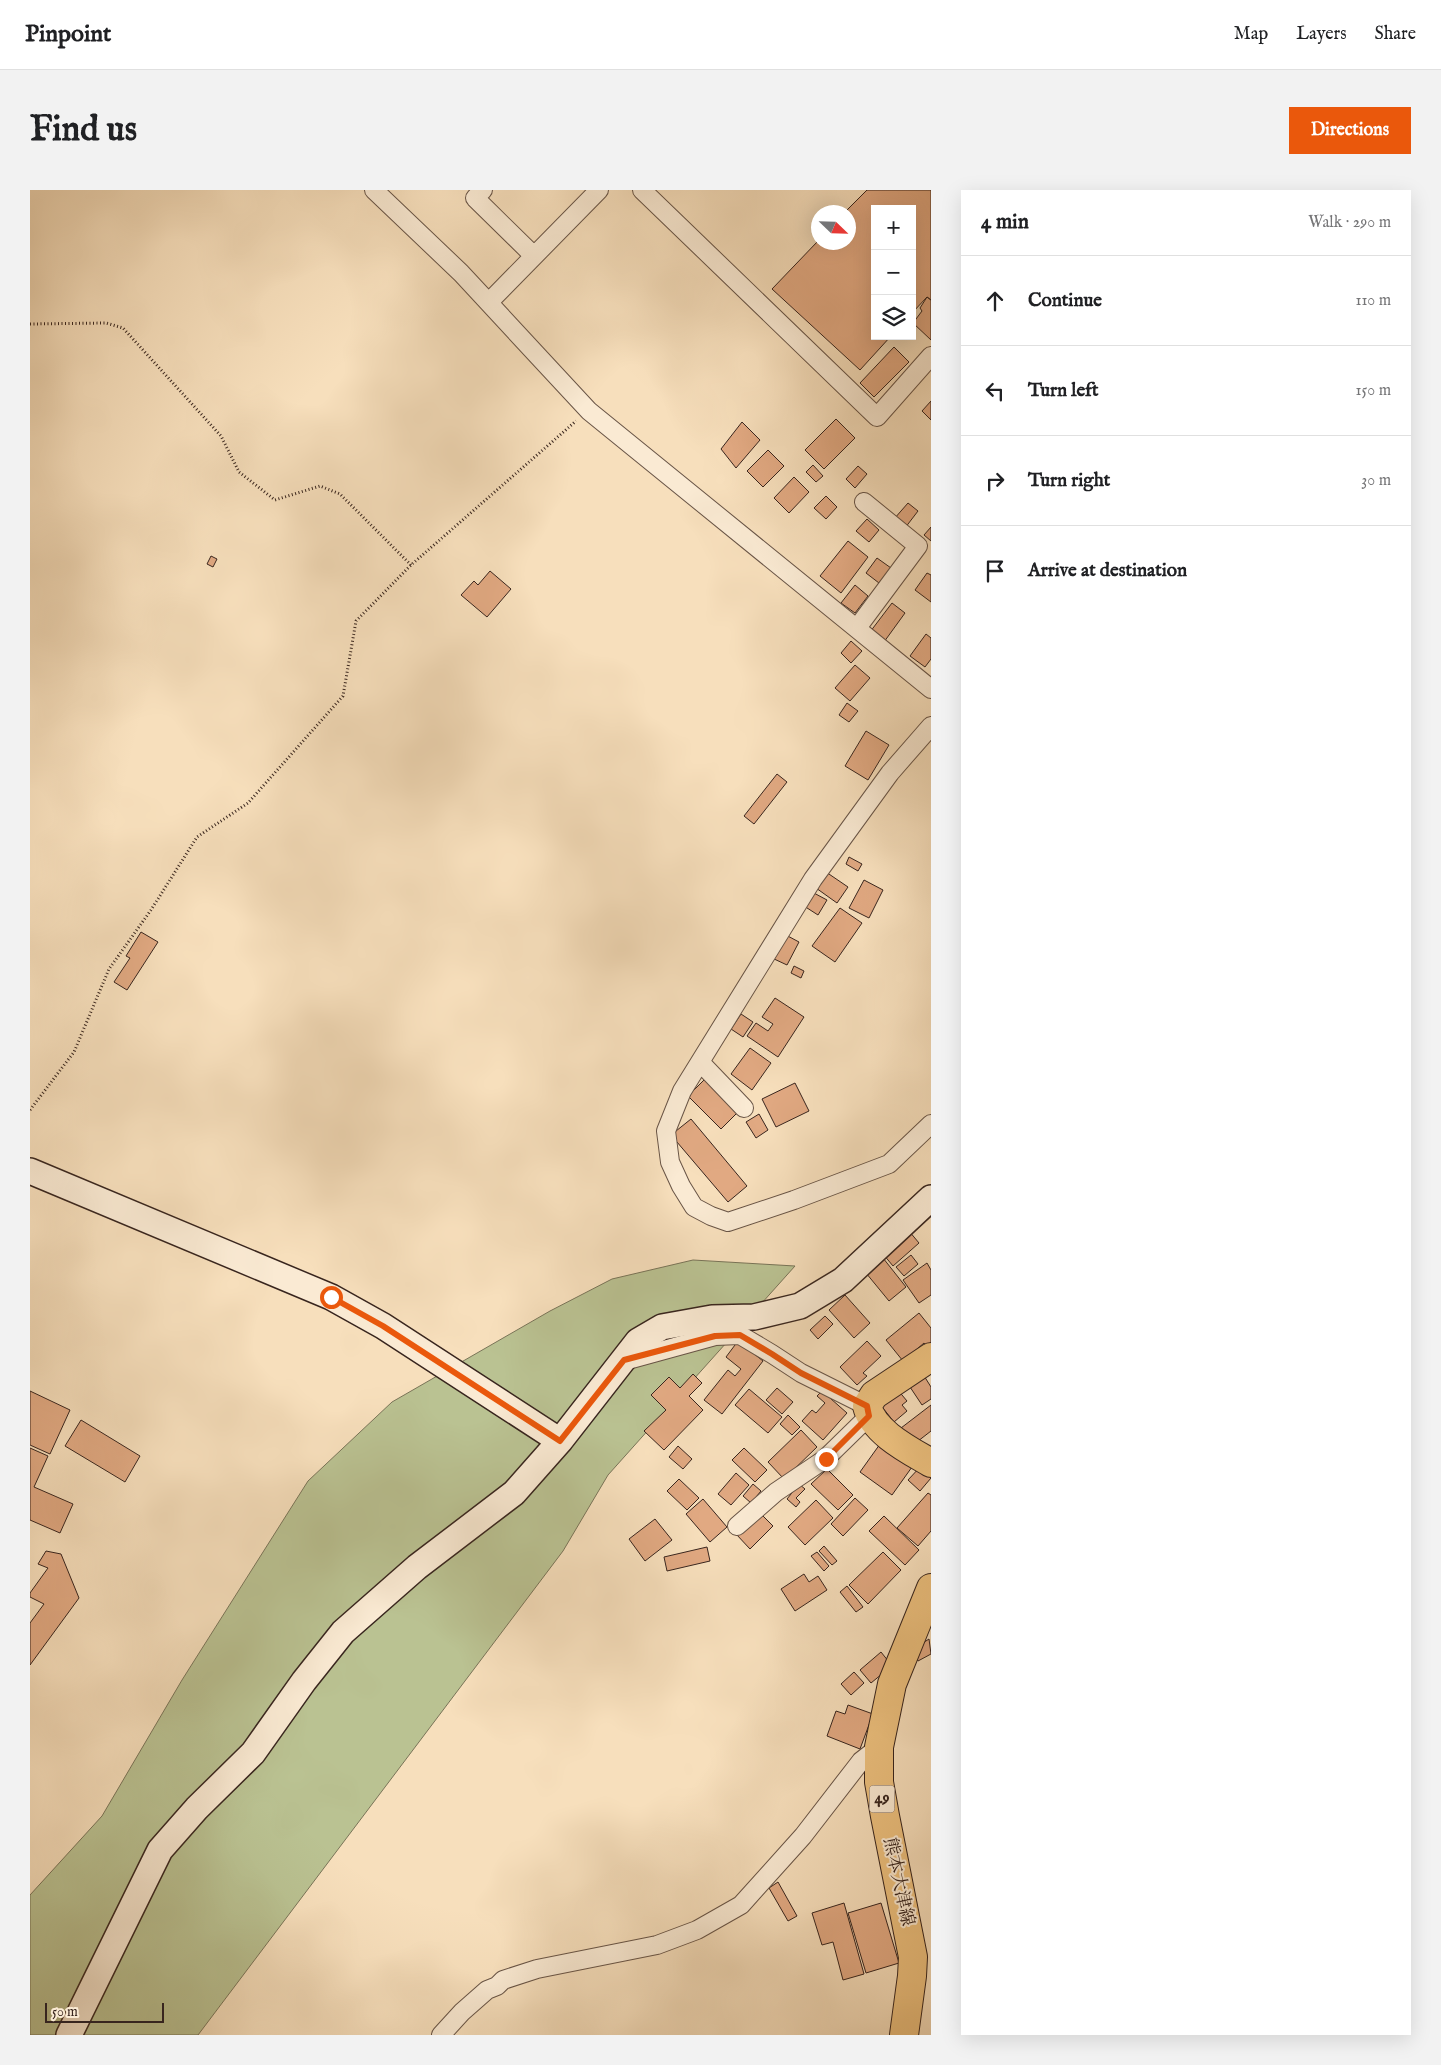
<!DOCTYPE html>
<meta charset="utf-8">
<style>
body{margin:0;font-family:"IM FELL English","Noto Serif JP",serif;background:#f2f2f2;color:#202124}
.controls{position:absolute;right:15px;top:15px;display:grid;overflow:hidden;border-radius:0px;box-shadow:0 5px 20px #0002}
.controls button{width:45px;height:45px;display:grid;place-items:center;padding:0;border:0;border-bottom:1px solid #e0e0e0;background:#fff;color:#202124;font:25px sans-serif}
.compass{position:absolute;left:781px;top:15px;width:45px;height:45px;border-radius:50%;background:#fff;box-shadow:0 5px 20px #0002;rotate:113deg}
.scale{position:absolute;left:15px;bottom:12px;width:119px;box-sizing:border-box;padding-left:5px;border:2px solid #38251e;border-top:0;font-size:14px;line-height:18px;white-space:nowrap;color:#38251e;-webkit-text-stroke:4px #faead3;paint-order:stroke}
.stop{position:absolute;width:15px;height:15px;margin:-11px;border:4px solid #ea580c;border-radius:50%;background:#fff}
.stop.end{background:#ea580c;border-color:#fff;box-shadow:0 1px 5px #0008}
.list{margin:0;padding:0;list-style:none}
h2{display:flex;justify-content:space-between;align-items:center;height:65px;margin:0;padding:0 20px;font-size:21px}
h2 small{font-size:16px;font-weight:400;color:#757577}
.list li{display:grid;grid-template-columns:32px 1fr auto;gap:15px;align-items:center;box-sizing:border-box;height:90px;padding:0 20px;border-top:1px solid #e0e0e0}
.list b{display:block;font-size:19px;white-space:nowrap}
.list em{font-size:16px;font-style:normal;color:#757577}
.icon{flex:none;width:28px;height:28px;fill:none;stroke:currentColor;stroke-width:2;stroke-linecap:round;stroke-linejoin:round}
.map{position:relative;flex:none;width:901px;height:1845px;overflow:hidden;border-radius:0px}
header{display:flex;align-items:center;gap:30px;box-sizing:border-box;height:70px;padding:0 25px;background:#fff;border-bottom:1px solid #e0e0e0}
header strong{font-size:24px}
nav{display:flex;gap:28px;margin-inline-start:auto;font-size:18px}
.intro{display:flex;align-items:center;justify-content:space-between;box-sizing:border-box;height:120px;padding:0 30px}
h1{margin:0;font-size:35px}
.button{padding:12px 22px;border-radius:0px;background:#ea580c;color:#fff;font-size:18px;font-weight:700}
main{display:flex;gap:30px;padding:0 30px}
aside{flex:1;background:#fff;border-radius:0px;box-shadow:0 5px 20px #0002}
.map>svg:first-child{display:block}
.green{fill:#bac292;stroke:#797458}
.building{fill:#e1a982;stroke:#38251e}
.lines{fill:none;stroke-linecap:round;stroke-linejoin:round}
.street-casing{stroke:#685446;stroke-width:20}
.secondary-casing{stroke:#38251e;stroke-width:28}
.primary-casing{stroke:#38251e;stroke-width:30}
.path{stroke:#38251e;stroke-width:3;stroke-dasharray:1 2.5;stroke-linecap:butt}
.street{stroke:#faead3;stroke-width:18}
.secondary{stroke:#faead3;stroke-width:25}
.primary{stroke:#ecc07e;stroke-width:28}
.route{stroke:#ea580c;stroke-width:6}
.labels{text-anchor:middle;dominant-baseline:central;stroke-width:4;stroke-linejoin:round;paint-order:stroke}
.shield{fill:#faead3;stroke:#726054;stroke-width:1}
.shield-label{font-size:16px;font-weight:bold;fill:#38251e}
.street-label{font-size:18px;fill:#38251e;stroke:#faead3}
</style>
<header>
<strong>Pinpoint</strong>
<nav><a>Map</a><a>Layers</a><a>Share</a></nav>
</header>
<div class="intro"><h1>Find us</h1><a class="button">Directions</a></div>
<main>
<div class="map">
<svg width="901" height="1845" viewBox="0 0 901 1845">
<rect width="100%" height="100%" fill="#f7dfbc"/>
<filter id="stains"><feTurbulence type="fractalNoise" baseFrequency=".004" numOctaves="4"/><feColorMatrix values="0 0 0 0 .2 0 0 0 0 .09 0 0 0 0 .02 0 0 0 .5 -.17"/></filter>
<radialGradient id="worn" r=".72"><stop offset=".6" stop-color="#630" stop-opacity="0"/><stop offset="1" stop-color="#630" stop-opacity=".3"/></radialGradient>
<path class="green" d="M663 1070 765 1076 578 1285 533 1361 168 1845H0V1705L72 1626 152 1490 278 1291 362 1212 520 1121 582 1089Z"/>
<path class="building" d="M837 0H901V110L897 107 882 123V19H845V146H861L830 180 742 99 788 51V52H818V22H815Z
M897 107 901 110V150L883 133 892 121 890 118Z
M864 157 879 172 844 207 830 193Z
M901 211V230L892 221Z
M806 229 825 248 794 279 775 260Z
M712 232 730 250 706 278 691 259Z
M738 260 754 276 733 297 717 281Z
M783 275 793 286 786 292 776 282Z
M828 276 837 284 825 298 816 289Z
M764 287 779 302 759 323 744 308Z
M796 306 807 317 796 329 784 318Z
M878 313 888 321 875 338 864 329Z
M837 329 849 340 839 352 826 341Z
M901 337V351L894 345Z
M818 351 838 367 811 403 790 386Z
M181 366 187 369 183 377 177 374Z
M847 368 861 378 849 393 836 383Z
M460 381 481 399 457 427 431 405 444 391 448 395Z
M897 383 901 385V412L885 400Z
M825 395 838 406 825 423 811 413Z
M862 413 875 423 854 452 840 442Z
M896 444 901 448V469L895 477 880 466Z
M821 451 832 461 821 473 811 463Z
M825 475 840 488 820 511 805 498Z
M817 513 828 521 819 532 809 525Z
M836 541 859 555 838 590 815 576Z
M747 584 757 592 724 634 714 626Z
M819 667 832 674 828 681 816 674Z
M796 682 818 697 807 713 786 698Z
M834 690 853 700 839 728 819 718Z
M782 702 797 710 788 725 774 716Z
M810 718 832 733 805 772 782 756Z
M111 742 128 752 97 800 84 792 100 768 96 766Z
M754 744 769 752 757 775 742 768Z
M764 776 774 781 771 788 761 783Z
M745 808 774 827 748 867 717 846 726 833 738 841 743 834 732 827Z
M711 824 723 832 713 847 701 839Z
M720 858 741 873 722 900 701 884Z
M674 890 707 923 691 939 658 906Z
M765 893 779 921 746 937 732 909Z
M729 924 738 940 726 948 716 932Z
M661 929 717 996 698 1012 641 945Z
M879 1041 889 1053 863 1076 853 1064Z
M881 1065 888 1074 874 1086 866 1077Z
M853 1068 876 1097 859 1111 836 1083Z
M897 1073 901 1080V1105L889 1113 873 1090Z
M815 1105 840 1133 824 1148 799 1120Z
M889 1123 901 1138V1155L898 1158 894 1153 873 1171 856 1150Z
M795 1126 803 1134 788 1149 780 1140Z
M708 1151 733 1171 692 1224 674 1210 698 1180 705 1186 711 1179 696 1167Z
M837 1151 851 1166 833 1183 837 1186 827 1195 810 1177Z
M891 1181 901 1197V1209L892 1215 876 1191Z
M663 1184 672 1193 659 1206 673 1220 634 1260 614 1241 636 1220 621 1205 639 1187 650 1198Z
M747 1198 763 1212 752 1224 736 1210Z
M719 1199 752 1227 738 1243 705 1215Z
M867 1199 877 1211 872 1215 877 1221 864 1232 849 1213Z
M0 1201 40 1220 20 1264 0 1255Z
M792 1201 817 1223 793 1250 772 1231 782 1220 786 1223 795 1213 787 1206Z
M901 1215V1241L883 1255 871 1238Z
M758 1225 770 1237 762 1245 750 1234Z
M51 1230 110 1266 95 1292 35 1256Z
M771 1240 787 1257 754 1289 738 1272Z
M850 1254 882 1277 862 1305 830 1282Z
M648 1256 662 1269 653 1279 639 1267Z
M0 1258 18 1266 4 1297 43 1314 30 1343 0 1330Z
M714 1258 737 1280 725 1292 702 1270Z
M891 1276 901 1284V1288L890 1301 878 1290Z
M797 1279 823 1305 808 1320 781 1294Z
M706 1283 719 1295 701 1315 688 1304Z
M649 1289 669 1308 657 1320 637 1301Z
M723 1294 731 1301 721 1313 713 1306Z
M769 1294 775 1299 766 1308 770 1312 766 1317 757 1309Z
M898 1303 901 1305V1341L888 1356 867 1338Z
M825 1308 838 1320 813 1346 801 1334Z
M673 1309 697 1337 680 1352 656 1324Z
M786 1310 803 1328 775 1355 758 1337Z
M728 1321 743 1336 720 1359 706 1344Z
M854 1326 889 1360 875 1375 839 1341Z
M625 1329 642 1350 615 1371 599 1349Z
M794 1356 807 1371 802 1375 789 1361Z
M677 1357 680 1371 637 1381 634 1367Z
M16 1361 31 1364 49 1408 0 1475V1433L14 1414 0 1407V1403L18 1378 8 1374Z
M787 1362 799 1376 794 1381 781 1366Z
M853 1362 871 1380 838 1414 819 1395Z
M774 1384 779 1392 788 1386 797 1400 765 1421 751 1399Z
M817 1396 833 1417 826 1422 810 1402Z
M899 1449 901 1464 888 1471 882 1460Z
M851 1462 859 1472 858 1479 841 1493 830 1480Z
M824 1482 834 1493 821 1505 811 1494Z
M818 1515 843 1524 830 1559 797 1546 806 1521 815 1524Z
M748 1692 767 1726 758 1731 739 1698Z
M814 1713 834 1784 813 1790 803 1752 792 1755 782 1723Z
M851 1713 869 1773 836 1783 818 1723Z"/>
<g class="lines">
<defs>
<path id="street" d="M344 0 431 83 559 221 901 499
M453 0 445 8 504 66
M612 0 847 227 901 166
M459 112 569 0
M827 438 888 356 834 312
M901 536 860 583 783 689 652 901 636 941 640 972 651 996 664 1017 681 1026 698 1032 764 1010 859 974 901 934
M670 872 714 918
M594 1171 685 1146 710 1145 742 1164 771 1183 837 1216
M707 1336 746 1302 795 1269 839 1226
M411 1845 432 1822 457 1800 467 1796 473 1790 507 1779 627 1755 667 1740 711 1715 773 1646 831 1571 849 1557"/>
<path id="secondary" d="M0 981 301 1107 353 1136 530 1251
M39 1845 130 1660 167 1618 223 1563 274 1491 313 1442 387 1377 484 1303 530 1251 608 1151 632 1137 682 1128 724 1127 770 1116 813 1090 901 1008"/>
<path id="primary" d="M901 1167 844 1205 837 1216C843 1242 879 1260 901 1273
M874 1845 882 1786 883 1767 855 1626 849 1592V1557L862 1494 901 1398"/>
</defs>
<use href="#street" class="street-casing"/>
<use href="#secondary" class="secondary-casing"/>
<use href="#primary" class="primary-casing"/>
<path class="path" d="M0 134 76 133 93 138 191 246 209 282 245 310 290 296 310 304 381 375
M0 920 44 862 79 779 121 720 167 647 218 613 313 506 326 431 381 375 546 231"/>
<use href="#street" class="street"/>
<use href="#secondary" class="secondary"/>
<use href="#primary" class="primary"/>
</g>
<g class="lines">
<path class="route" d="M301 1107 353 1136 530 1251 594 1170 685 1146 710 1145 742 1164 771 1183 837 1216 839 1226 796 1269"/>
</g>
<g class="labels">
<rect class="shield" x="839.5" y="1595.5" width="25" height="27" rx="4"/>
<g class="shield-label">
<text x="852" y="1609">49</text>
</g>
<g class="street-label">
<text transform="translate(868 1692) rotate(78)">熊本大津線</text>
</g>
</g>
<rect width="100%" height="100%" filter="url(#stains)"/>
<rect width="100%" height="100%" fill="url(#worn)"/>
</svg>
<div class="controls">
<button>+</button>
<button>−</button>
<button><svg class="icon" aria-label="layers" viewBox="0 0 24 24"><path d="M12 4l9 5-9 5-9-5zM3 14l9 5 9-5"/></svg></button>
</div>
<svg class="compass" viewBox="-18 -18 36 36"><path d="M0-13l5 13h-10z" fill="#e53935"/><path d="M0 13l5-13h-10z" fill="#757577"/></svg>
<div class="scale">50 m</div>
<div class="stop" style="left:301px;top:1107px"></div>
<div class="stop end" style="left:796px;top:1269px"></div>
</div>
<aside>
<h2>4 min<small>Walk · 290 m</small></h2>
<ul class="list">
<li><svg class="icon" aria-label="ahead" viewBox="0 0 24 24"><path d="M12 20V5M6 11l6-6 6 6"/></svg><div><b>Continue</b></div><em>110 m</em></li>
<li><svg class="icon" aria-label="left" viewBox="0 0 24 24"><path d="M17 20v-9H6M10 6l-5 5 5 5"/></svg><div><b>Turn left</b></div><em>150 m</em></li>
<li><svg class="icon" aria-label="right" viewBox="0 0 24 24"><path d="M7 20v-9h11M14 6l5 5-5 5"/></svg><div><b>Turn right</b></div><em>30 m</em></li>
<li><svg class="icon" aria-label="arrive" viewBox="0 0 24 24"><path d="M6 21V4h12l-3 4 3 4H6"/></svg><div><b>Arrive at destination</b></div></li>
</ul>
</aside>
</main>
